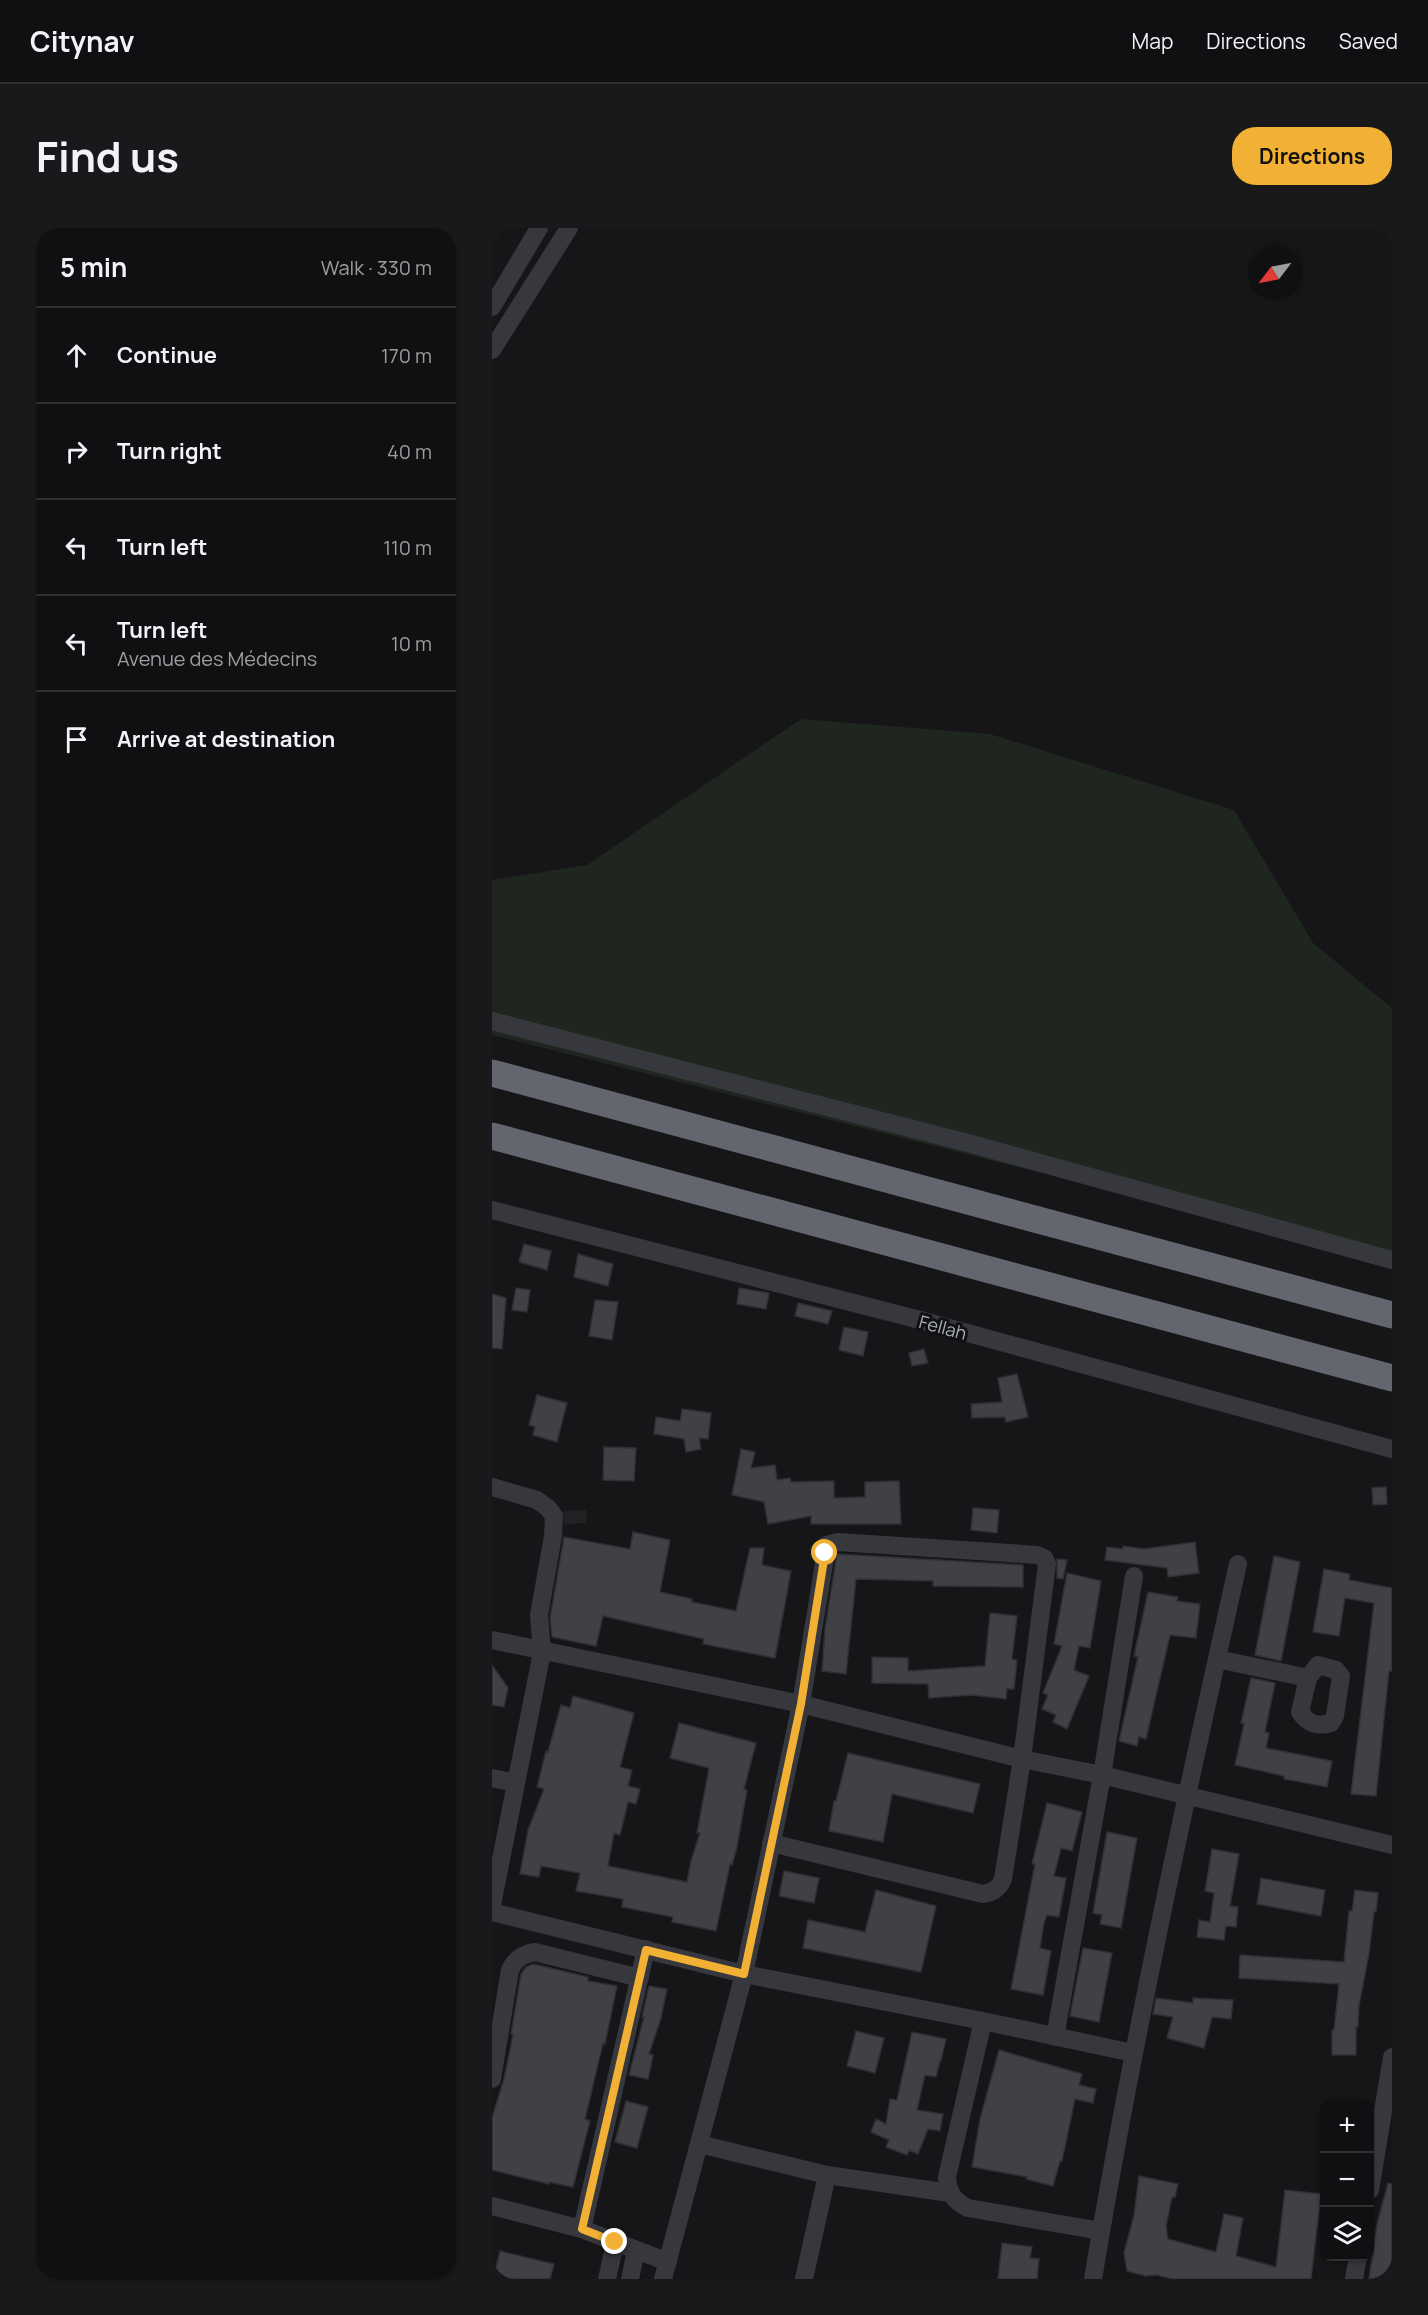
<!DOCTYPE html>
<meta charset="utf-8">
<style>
body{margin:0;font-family:Manrope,sans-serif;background:#19191b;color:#f1f3f6}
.controls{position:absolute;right:18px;bottom:18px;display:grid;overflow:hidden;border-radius:12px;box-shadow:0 2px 4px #0004}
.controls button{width:54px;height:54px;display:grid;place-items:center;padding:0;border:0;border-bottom:2px solid #303032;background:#101012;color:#f1f3f6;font:30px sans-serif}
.compass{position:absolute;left:756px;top:18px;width:54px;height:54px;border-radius:50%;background:#101012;box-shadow:0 2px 4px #0004;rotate:238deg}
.stop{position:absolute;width:18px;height:18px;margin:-14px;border:4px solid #f2b134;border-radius:50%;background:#fff}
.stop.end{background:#f2b134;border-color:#fff;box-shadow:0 2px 6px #0008}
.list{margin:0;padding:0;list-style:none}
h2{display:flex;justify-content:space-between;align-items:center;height:78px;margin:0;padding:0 24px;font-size:26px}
h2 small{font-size:20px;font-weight:400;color:#9c9d9f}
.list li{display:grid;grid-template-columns:39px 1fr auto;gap:18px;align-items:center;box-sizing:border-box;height:96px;padding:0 24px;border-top:2px solid #303032}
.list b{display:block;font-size:22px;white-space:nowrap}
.list p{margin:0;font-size:20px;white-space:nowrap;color:#9c9d9f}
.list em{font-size:20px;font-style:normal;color:#9c9d9f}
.icon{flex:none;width:33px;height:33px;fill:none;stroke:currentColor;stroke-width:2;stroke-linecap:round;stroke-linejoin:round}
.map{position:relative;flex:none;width:900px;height:2051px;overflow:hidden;border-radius:24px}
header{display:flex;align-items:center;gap:36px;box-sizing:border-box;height:84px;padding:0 30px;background:#101012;border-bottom:2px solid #303032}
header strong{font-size:28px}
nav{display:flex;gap:33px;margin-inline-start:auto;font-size:21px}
.intro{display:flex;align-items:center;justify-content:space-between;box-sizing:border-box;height:144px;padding:0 36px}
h1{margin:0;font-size:42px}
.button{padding:15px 27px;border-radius:24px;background:#f2b134;color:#111;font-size:21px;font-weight:700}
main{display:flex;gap:36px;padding:0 36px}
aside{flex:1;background:#101012;border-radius:24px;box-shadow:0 2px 4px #0004}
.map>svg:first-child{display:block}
.built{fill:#222225}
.green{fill:#1e261f}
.building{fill:#404145;stroke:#303034;stroke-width:1.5}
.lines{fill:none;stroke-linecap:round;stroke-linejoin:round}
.minor{stroke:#37383d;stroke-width:18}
.highway{stroke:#63666e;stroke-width:27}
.route{stroke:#f2b134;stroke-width:8}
.labels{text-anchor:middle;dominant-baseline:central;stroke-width:6;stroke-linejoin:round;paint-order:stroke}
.street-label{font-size:18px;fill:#a8adb8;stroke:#111113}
</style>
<header>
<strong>Citynav</strong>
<nav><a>Map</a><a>Directions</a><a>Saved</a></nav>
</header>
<div class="intro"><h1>Find us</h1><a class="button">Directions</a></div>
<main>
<aside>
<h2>5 min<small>Walk · 330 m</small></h2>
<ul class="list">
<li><svg class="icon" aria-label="ahead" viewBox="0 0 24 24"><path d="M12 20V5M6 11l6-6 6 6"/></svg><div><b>Continue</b></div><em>170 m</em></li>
<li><svg class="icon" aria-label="right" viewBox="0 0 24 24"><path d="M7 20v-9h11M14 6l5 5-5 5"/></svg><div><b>Turn right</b></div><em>40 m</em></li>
<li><svg class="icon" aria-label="left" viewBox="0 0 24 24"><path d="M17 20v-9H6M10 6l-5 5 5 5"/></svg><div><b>Turn left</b></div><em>110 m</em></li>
<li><svg class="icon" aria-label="left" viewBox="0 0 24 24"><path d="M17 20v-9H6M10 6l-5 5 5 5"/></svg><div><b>Turn left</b><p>Avenue des Médecins</p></div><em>10 m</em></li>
<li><svg class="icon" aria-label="arrive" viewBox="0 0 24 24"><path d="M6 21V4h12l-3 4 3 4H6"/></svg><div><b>Arrive at destination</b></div></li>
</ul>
</aside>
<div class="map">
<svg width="900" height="2051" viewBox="0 0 900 2051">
<rect width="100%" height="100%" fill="#161618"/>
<path class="built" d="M94 1282 95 1295 72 1296 71 1283Z"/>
<path class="green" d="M309 491 498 506 742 582 821 715 900 780V1033L0 807V652L95 637Z"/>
<path class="building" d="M32 1016 59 1023 55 1042 27 1034Z
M86 1026 121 1036 116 1058 82 1049Z
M24 1060 38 1062 35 1084 20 1082Z
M247 1060 277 1065 274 1081 245 1076Z
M0 1066 14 1070 10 1121 0 1120Z
M103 1072 126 1074 120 1112 97 1108Z
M306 1075 340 1083 336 1096 303 1088Z
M352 1099 376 1104 371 1128 347 1122Z
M432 1121 436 1135 420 1138 417 1125Z
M525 1146 536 1189 514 1194 513 1189 480 1190 479 1176 510 1174 506 1150Z
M45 1167 75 1175 65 1214 41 1207 43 1199 37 1197Z
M190 1181 219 1185 216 1211 207 1210 209 1221 194 1224 192 1211 162 1206 164 1189 188 1193Z
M112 1219 144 1220 142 1253 111 1252Z
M249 1221 263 1224 259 1240 283 1237 285 1252 298 1250 299 1254 342 1253V1270L373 1269V1254L407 1253 409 1296H319V1288L276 1296 272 1274 240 1267Z
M894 1259 895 1276 881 1277 880 1260Z
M481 1280 507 1282 505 1305 479 1302Z
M141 1304 178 1312 168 1364 200 1371V1374L244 1383 258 1320H272L270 1337 299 1343 283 1430 211 1416 212 1411 111 1388 104 1418 60 1409 58 1390 72 1309 138 1321Z
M703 1314 707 1345 676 1349 675 1340 613 1332 615 1319 631 1321V1318L652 1321Z
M345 1326 531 1337V1359L441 1358V1353L364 1351 354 1446 330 1443 333 1401Z
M782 1328 808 1334 789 1433 763 1427Z
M565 1331 575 1332 571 1351 565 1350Z
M832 1341 858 1346 857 1352 900 1360V1443H897L884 1568 859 1566 882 1375 853 1370 847 1408 821 1404Z
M575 1345 609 1353 598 1420 587 1418 582 1442 597 1448 575 1501 561 1494 564 1487 550 1481 556 1467 551 1465 570 1418 562 1416Z
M656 1364 686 1369 685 1373 708 1376 704 1410 678 1407 654 1511 647 1509 645 1518 627 1513 646 1429 642 1428Z
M498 1385 525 1388 520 1431 525 1432 522 1461H515L514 1471 480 1467 437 1470 436 1456 380 1455V1429L416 1430V1443L493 1438Z
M0 1437 16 1460 12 1479 0 1477Z
M759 1450 783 1455 773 1504 777 1505 774 1520 840 1533 835 1559 792 1551V1548L743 1537 752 1496 749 1495Z
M81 1468 142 1485 128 1539 140 1542 136 1558 148 1561 144 1576 136 1574 128 1607 122 1605 116 1638 195 1654 199 1633 208 1605H205L217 1540 178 1530 187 1495 264 1515 252 1561 255 1562 245 1619 240 1637 238 1636 224 1703 180 1694 181 1689 130 1679 131 1671 84 1663 88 1645 49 1638 47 1649 28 1646 36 1602 52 1561 45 1559 54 1523 56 1524 69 1477 78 1480Z
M356 1525 488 1556 481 1585 400 1566 391 1614 337 1603 342 1573H344Z
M555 1575 590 1584 580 1623 569 1620 562 1648 574 1650 567 1689 555 1687 552 1695 548 1720 559 1723 551 1767 519 1761 543 1636H540Z
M615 1604 645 1610 629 1700 608 1696 610 1687 601 1685Z
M720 1621 747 1626 738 1678 746 1679 744 1699 734 1698 732 1712 705 1709 707 1692 718 1694 722 1665 713 1663Z
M292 1643 327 1650 322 1675 287 1668Z
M769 1650 833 1662 829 1688 765 1676Z
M384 1662 444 1678 429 1744 311 1720 316 1692 373 1704Z
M863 1662 886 1665 884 1684H882L877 1726 867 1777 866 1799H864V1827H840V1802H842L847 1756 747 1750 748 1727 852 1734 857 1683H860Z
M591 1720 620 1725 607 1794 578 1788Z
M41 1736 96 1749V1753L125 1758 113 1816 111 1815 93 1891 98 1893 81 1959 57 1954V1956L0 1942V1890L12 1851 21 1807 19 1806 29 1746 34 1739Z
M157 1758 175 1761 169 1790 157 1826 161 1827 156 1851 137 1847 152 1789H150Z
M664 1770 701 1775V1770L741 1772 739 1791 720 1789 712 1820 675 1810 681 1789 661 1786Z
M364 1803 392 1810 383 1845 355 1838Z
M420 1804 454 1811 449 1833H448L444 1849 433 1847 425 1882 451 1886 448 1903 436 1901 426 1926 417 1922 415 1927 394 1919 397 1912 379 1904 384 1891 394 1896 398 1871 405 1872Z
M507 1822 590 1846 587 1857 604 1861 601 1875 583 1871 570 1933H568L561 1958 534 1951 535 1949 480 1939 488 1891Z
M134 1873 156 1879 145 1920 123 1914Z
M647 1948 686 1956 683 1969H680L674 1998 676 2011 724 2024 732 1986 751 1990 744 2028 784 2039 793 1962 829 1966 819 2051H680L665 2047 653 2048 635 2043 632 2025 642 1987Z
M896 1955 900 1956V2051H877L885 1996Z
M510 2015 540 2019 538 2030 547 2031 545 2051H506Z
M8 2023 62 2036 58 2051H1Z"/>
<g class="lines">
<path class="minor" d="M0 79 47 0
M0 122 77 0
M0 793 476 915 900 1032
M0 982 432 1093 900 1221
M0 1259 45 1272 56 1280 62 1288 61 1308 47 1387 50 1424 0 1677
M0 1412 309 1476 530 1531 610 1547 900 1617
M725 1431 816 1450 808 1484C816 1496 825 1499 839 1495L843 1488 849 1448 844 1442 826 1437 816 1450
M0 1550 24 1555
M0 1684 252 1746 491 1793 641 1825
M491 1793 455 1949C456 1965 462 1973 476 1980L609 2003
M563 1809 610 1547 642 1348
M0 1851 18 1742C23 1731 31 1726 43 1724L148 1750
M207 1916 335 1947 458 1965
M878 1962 900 1829
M0 1978 90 2001 176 2034
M90 2001 154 1721
M115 2051 123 2015
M138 2051 144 2022
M171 2051 252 1746 309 1476 335 1317 346 1314 517 1325 545 1327 552 1330 555 1336 554 1344 530 1531 511 1651C507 1661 501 1664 491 1666L279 1615
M312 2051 335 1947
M601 2051C641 1811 693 1573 746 1336
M862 2051 866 2028"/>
<path class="highway" d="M0 845 900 1087
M0 908 900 1150"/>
</g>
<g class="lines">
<path class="route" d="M123 2014 90 2001 154 1722 252 1746 309 1476 333 1325"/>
</g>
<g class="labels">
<g class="street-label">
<text transform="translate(451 1099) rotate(15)">Fellah</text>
</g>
</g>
</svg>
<div class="controls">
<button>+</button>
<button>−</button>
<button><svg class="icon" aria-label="layers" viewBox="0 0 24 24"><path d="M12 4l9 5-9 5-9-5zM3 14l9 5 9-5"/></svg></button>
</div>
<svg class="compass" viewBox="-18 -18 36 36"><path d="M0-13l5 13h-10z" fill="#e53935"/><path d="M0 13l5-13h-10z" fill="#9c9d9f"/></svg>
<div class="stop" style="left:333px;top:1325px"></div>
<div class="stop end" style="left:123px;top:2014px"></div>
</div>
</main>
